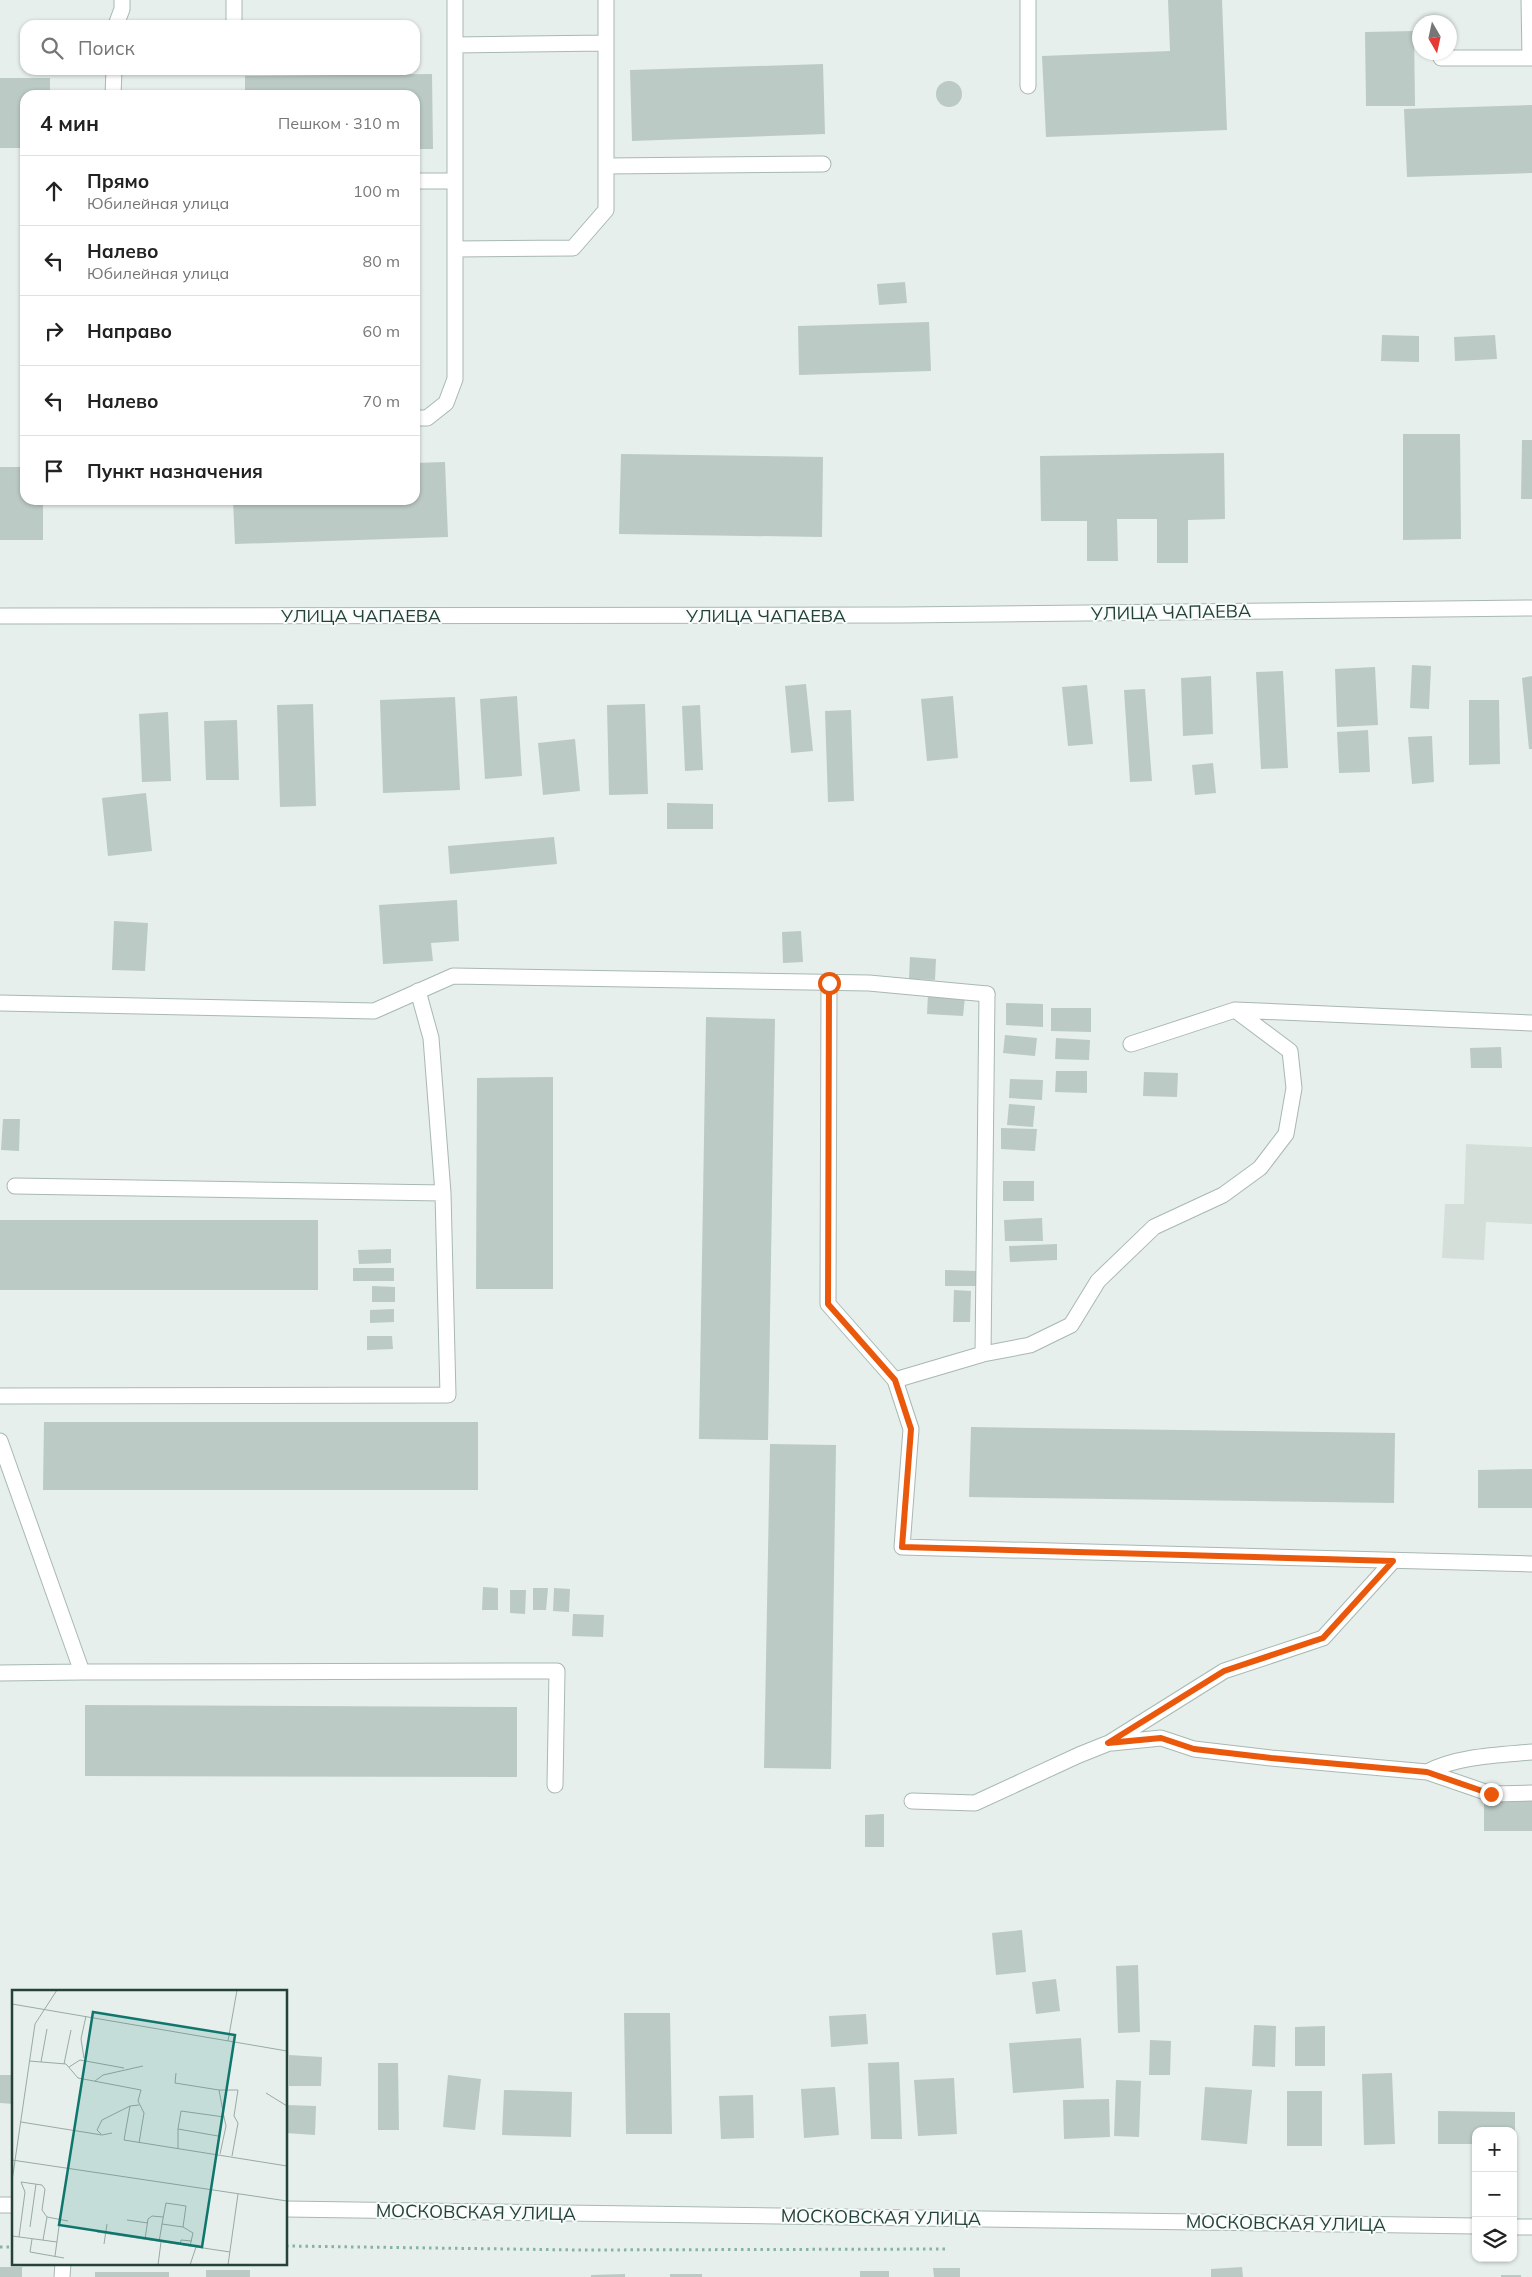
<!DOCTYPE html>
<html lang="ru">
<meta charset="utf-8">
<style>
body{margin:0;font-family:Mulish,sans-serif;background:#f6f6f6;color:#222}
.controls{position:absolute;right:15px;bottom:15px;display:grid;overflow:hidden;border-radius:10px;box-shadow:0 1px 4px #0004}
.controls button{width:45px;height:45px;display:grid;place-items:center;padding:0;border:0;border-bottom:1px solid #e0e0e0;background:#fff;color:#222;font:25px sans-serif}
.compass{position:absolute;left:1412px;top:15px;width:45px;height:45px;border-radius:50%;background:#fff;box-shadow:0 1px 4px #0004;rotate:171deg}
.stop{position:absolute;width:15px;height:15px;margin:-11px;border:4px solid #ea580c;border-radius:50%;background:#fff}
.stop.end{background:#ea580c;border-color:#fff;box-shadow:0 1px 5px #0008}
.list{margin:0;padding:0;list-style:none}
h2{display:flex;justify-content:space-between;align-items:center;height:65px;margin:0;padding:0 20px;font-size:21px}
h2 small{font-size:16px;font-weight:400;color:#767676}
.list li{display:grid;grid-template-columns:32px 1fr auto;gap:15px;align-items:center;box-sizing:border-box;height:70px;padding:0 20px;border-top:1px solid #e0e0e0}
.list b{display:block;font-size:19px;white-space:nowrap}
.list p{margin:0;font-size:16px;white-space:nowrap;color:#767676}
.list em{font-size:16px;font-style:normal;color:#767676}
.icon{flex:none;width:28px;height:28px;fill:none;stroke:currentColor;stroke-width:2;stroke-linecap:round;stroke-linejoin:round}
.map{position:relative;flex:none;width:1532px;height:2277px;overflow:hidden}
.search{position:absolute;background:#fff;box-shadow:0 1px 4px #0004;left:20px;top:20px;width:400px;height:55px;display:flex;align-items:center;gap:12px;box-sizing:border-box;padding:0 18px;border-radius:15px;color:#767676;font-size:19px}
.panel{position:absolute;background:#fff;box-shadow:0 1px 4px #0004;left:20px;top:90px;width:400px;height:415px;border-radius:15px}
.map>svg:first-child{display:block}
.built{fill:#d4dfda}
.building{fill:#bbcac4}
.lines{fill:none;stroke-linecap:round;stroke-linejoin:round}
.service-casing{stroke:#a8b8b2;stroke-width:17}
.minor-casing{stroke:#a8b8b2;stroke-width:17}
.path{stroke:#86b3a5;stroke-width:3;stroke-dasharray:2.5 4;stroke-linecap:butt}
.service{stroke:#fff;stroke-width:15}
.minor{stroke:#fff;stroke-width:15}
.route{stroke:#ea580c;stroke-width:6}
.labels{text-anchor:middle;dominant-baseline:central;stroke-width:4;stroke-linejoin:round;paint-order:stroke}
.street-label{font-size:18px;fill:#24423a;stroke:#f7fbf9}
.inset-road{fill:none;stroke:#98aaa4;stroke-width:1}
.view{fill:#0f766e;fill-opacity:0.15;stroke:#0f766e;stroke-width:2.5}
.inset-edge{fill:none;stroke:#24423a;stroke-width:2.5}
</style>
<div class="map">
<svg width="1532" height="2277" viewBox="0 0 1532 2277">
<rect width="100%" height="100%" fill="#e6efeb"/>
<path class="built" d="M1466 1144 1532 1147V1224L1486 1222 1484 1260 1442 1258 1445 1204H1464Z"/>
<path class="building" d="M1168 0H1222L1227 130 1046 137 1042 56 1170 51Z
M1414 31 1415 106H1366L1365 32Z
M823 64 825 134 632 141 630 70Z
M432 74 433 149H415V95H245V76Z
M0 78H50V95H25V148H0Z
M936 94a13 13 0 1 1 26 0a13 13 0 1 1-26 0Z
M1532 105V173L1407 177 1404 109Z
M905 282 907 303 879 305 877 284Z
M929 322 931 371 799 375 798 326Z
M1382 335 1419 336V362L1381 361Z
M1495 335 1497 359 1455 361 1454 337Z
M1403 434H1460L1461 539 1403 540Z
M1522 440H1532V499H1521Z
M1224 453 1225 519 1188 520V563H1157V519H1117L1118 561H1087V521H1041L1040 456Z
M621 454 823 457 822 537 619 534Z
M445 462 448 537 235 544 233 500H415V463Z
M0 467H25V500H43V540H0Z
M1412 665 1431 666 1429 709 1410 708Z
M1375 667 1378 725 1337 727 1335 669Z
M1283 671 1288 768 1261 769 1256 672Z
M1211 676 1213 734 1183 736 1181 678Z
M1532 676V749H1529L1522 678Z
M806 684 813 751 791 753 785 686Z
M1087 685 1093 744 1068 746 1062 687Z
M1145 689 1152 781 1130 782 1124 690Z
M517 696 522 776 485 779 480 699Z
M953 696 958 758 927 761 921 699Z
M455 697 460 790 383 793 380 700Z
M1469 700H1499L1500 764 1469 765Z
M313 704 316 806 280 807 277 705Z
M645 704 648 794 609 795 607 705Z
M700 705 703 770 685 771 682 706Z
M851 710 854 801 828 802 825 711Z
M168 712 171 781 142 782 139 714Z
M237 720 239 780H206L204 721Z
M1368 730 1370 772 1339 773 1337 732Z
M1432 736 1434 782 1412 784 1408 737Z
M575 739 580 791 543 795 538 743Z
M1213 763 1216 793 1195 795 1192 765Z
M146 793 152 851 108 856 102 798Z
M667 803 713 804V829H667Z
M554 837 557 864 450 874 448 846Z
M457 900 459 941 431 943 433 961 383 964 379 905Z
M114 921 148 923 145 971 112 970Z
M801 931 803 962 783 963 782 932Z
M910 957 936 959 935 980 909 979Z
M928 994 965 997 963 1016 927 1014Z
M1006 1003 1043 1004V1027L1006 1025Z
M1051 1008H1091V1032L1051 1031Z
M706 1017 775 1019 768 1440 699 1439Z
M1005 1035 1037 1038 1035 1056 1003 1053Z
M1056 1038 1090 1040 1089 1060 1055 1059Z
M1501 1047 1502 1068H1471L1470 1048Z
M1056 1071H1087V1093L1055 1092Z
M1144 1072 1178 1073 1177 1097 1143 1096Z
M553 1077V1289H476L477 1078Z
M1010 1079 1043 1080 1042 1100 1009 1098Z
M1009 1104 1035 1106 1033 1127 1007 1125Z
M3 1119H20L19 1151 1 1150Z
M1001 1128 1037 1129 1035 1151 1001 1149Z
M1003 1181H1034V1201H1003Z
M1042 1218 1043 1241H1005L1004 1220Z
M0 1220H318V1290H0Z
M1057 1244V1260L1010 1262 1009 1246Z
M391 1249V1263L359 1264 358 1250Z
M353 1268H394V1281H353Z
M945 1270 977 1271 976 1286H945Z
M372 1286 395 1287V1302H372Z
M954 1290 971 1291 970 1322H953Z
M394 1309V1322L370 1323V1310Z
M367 1336H392L393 1349 367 1350Z
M44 1422H478V1490H43Z
M971 1427 1395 1433 1394 1503 969 1497Z
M770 1444 836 1445 831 1769 764 1768Z
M1532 1469V1508H1478V1470Z
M483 1587 498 1588V1610H482Z
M533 1588H548L546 1610H533Z
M554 1588 570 1589 569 1612 553 1611Z
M510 1590H526L525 1614 510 1613Z
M573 1614 604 1615 603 1637 572 1636Z
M85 1705 517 1707V1777L85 1776Z
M1484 1797H1532V1831H1484Z
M884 1814V1847H865V1815Z
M1022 1930 1026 1972 996 1975 992 1933Z
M1138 1965 1140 2032 1118 2033 1116 1966Z
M1056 1979 1060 2011 1036 2014 1032 1982Z
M624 2013H670L672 2134H626Z
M866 2014 868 2044 831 2047 829 2016Z
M1254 2025 1276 2026 1275 2067 1252 2066Z
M1325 2026V2066H1295V2027Z
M1081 2038 1084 2088 1013 2093 1009 2043Z
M1150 2040 1171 2041 1170 2075H1149Z
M289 2055 322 2057 321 2086H289Z
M899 2062 902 2139H871L868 2063Z
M378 2063H398L399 2130H378Z
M1392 2073 1395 2144 1364 2145 1362 2074Z
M0 2075H14V2104L0 2103Z
M448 2075 481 2079 475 2130 443 2127Z
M954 2078 957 2134 918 2136 914 2080Z
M1116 2080 1141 2081 1139 2137 1114 2136Z
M835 2087 839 2135 804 2138 801 2089Z
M1205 2087 1252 2090 1247 2144 1201 2140Z
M504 2090 572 2092 571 2137 502 2135Z
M1287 2091H1322V2146H1287Z
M753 2095 754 2138 721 2139 719 2096Z
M1109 2099 1110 2137 1064 2139 1063 2100Z
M286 2105 316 2106 315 2135 286 2133Z
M1438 2111 1515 2112V2131H1476V2144H1438Z
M0 2267H22V2277H0Z
M1242 2267 1243 2277H1211V2269Z
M933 2268H960V2277H934Z
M206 2270H250V2277H206Z
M860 2271H889V2277H860Z
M95 2272H169V2277H95Z
M625 2274V2277H591V2275Z
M670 2274H702V2277H670Z
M1501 2275H1521V2277H1501Z"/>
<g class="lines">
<defs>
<path id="service" d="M1028 0V86
M1529 0 1530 58
M116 25 122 9V0
M234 25V0
M455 45 606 43
M1441 58H1532
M113 95 114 70
M606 166 823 164
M415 181H455
M455 249 573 248 606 210V0
M415 418H427L446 403 455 379V0
M418 991 431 1038 443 1193
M1131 1044 1235 1010 1532 1023
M983 1354 1030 1345 1071 1325 1098 1281 1154 1227 1223 1195 1260 1168 1286 1134 1294 1088 1290 1051 1235 1010
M895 1380 983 1354 987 994
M0 1396 448 1395 443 1193 15 1186
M0 1441 82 1672 557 1671 555 1785
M0 1673 82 1672
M1112 1743 1161 1738 1194 1749 1271 1758 1427 1772C1457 1756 1498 1755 1532 1752
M1427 1772 1491 1794 1532 1793
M912 1801 975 1803 1079 1755 1109 1743 1224 1671 1323 1638 1393 1561"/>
<path id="minor" d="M0 616 901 615 1532 608
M829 983 828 1304 895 1380 911 1429 902 1547 1532 1564
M0 1003 374 1011 453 976 869 983 987 994
M0 2205H14
M286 2209 1476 2226
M1513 2227H1532
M62 2277 63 2263"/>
</defs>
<use href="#service" class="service-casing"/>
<use href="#minor" class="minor-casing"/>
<path class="path" d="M286 2246 579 2250 948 2249
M0 2247H14"/>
<use href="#service" class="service"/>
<use href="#minor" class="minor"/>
</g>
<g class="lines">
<path class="route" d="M829 983 828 1304 895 1380 911 1429 902 1547 1393 1561 1323 1638 1224 1671 1108 1743 1161 1738 1194 1749 1271 1758 1427 1772 1491 1794"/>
</g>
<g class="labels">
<g class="street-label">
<text transform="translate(1171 612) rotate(-1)">УЛИЦА ЧАПАЕВА</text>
<text x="361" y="615">УЛИЦА ЧАПАЕВА</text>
<text x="766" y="615">УЛИЦА ЧАПАЕВА</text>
<text transform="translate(476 2212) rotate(1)">МОСКОВСКАЯ УЛИЦА</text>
<text transform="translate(881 2217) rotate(1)">МОСКОВСКАЯ УЛИЦА</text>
<text transform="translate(1286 2223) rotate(1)">МОСКОВСКАЯ УЛИЦА</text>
</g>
</g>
<g transform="translate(12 1990)">
<rect width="275" height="275" fill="#e6efeb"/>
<path class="inset-road" d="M0 14 275 61M216 51 225 0M72 68 69 49 74 26M17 71 54 74 66 88 129 100 126 111 132 123 127 153M29 72 35 39M52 74 59 40M57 77 68 70 112 78M164 83 163 93 207 100 212 127 169 121 166 139 206 146M83 91 91 85 131 76M207 100H226L222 126 226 133 220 166M254 103 275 116M127 115 118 116 112 150 275 176M9 132 90 145 100 143M89 144 85 140 90 130 118 116M166 159V139M208 164 214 136 212 127M0 170 275 211M0 191 23 34 45 0M35 227 56 231M115 230 136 233M18 237 24 194M171 237 181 243 178 256M85 242 218 262M0 246 45 252M7 247 13 202 9 192 30 195 33 199 30 220 35 227 31 250M20 249 18 262 52 268M133 249 136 229 140 226 151 227M147 252 150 234 171 237 174 216 154 213 150 234M92 254 95 234M168 255 169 250 180 251M43 266 48 229M146 275 149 252M178 275 184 257M216 275 226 204"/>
<path class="view" d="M81 22 223 45 190 257 47 235Z"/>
<rect width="275" height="275" class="inset-edge"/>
</g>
</svg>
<div class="controls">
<button>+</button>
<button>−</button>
<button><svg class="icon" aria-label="layers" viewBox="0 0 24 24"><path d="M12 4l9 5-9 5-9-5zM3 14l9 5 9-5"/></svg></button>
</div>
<svg class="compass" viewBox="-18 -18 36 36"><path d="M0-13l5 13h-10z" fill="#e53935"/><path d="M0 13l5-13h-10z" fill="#767676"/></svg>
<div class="stop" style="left:829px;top:983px"></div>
<div class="stop end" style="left:1491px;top:1794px"></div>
<div class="search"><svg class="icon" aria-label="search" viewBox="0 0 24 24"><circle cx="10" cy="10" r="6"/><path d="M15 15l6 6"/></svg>Поиск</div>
<section class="panel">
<h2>4 мин<small>Пешком · 310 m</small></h2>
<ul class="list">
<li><svg class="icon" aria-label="ahead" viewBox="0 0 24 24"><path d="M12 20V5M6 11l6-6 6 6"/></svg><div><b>Прямо</b><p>Юбилейная улица</p></div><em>100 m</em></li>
<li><svg class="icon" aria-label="left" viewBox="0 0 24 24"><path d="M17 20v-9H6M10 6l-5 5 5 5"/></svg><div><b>Налево</b><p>Юбилейная улица</p></div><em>80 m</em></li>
<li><svg class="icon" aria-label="right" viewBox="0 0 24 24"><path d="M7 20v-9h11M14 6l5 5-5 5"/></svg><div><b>Направо</b></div><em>60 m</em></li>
<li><svg class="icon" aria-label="left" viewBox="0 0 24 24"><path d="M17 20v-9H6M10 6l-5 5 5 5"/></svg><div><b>Налево</b></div><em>70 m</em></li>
<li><svg class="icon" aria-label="arrive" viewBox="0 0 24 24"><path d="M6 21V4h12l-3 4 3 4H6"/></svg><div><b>Пункт назначения</b></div></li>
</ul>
</section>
</div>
